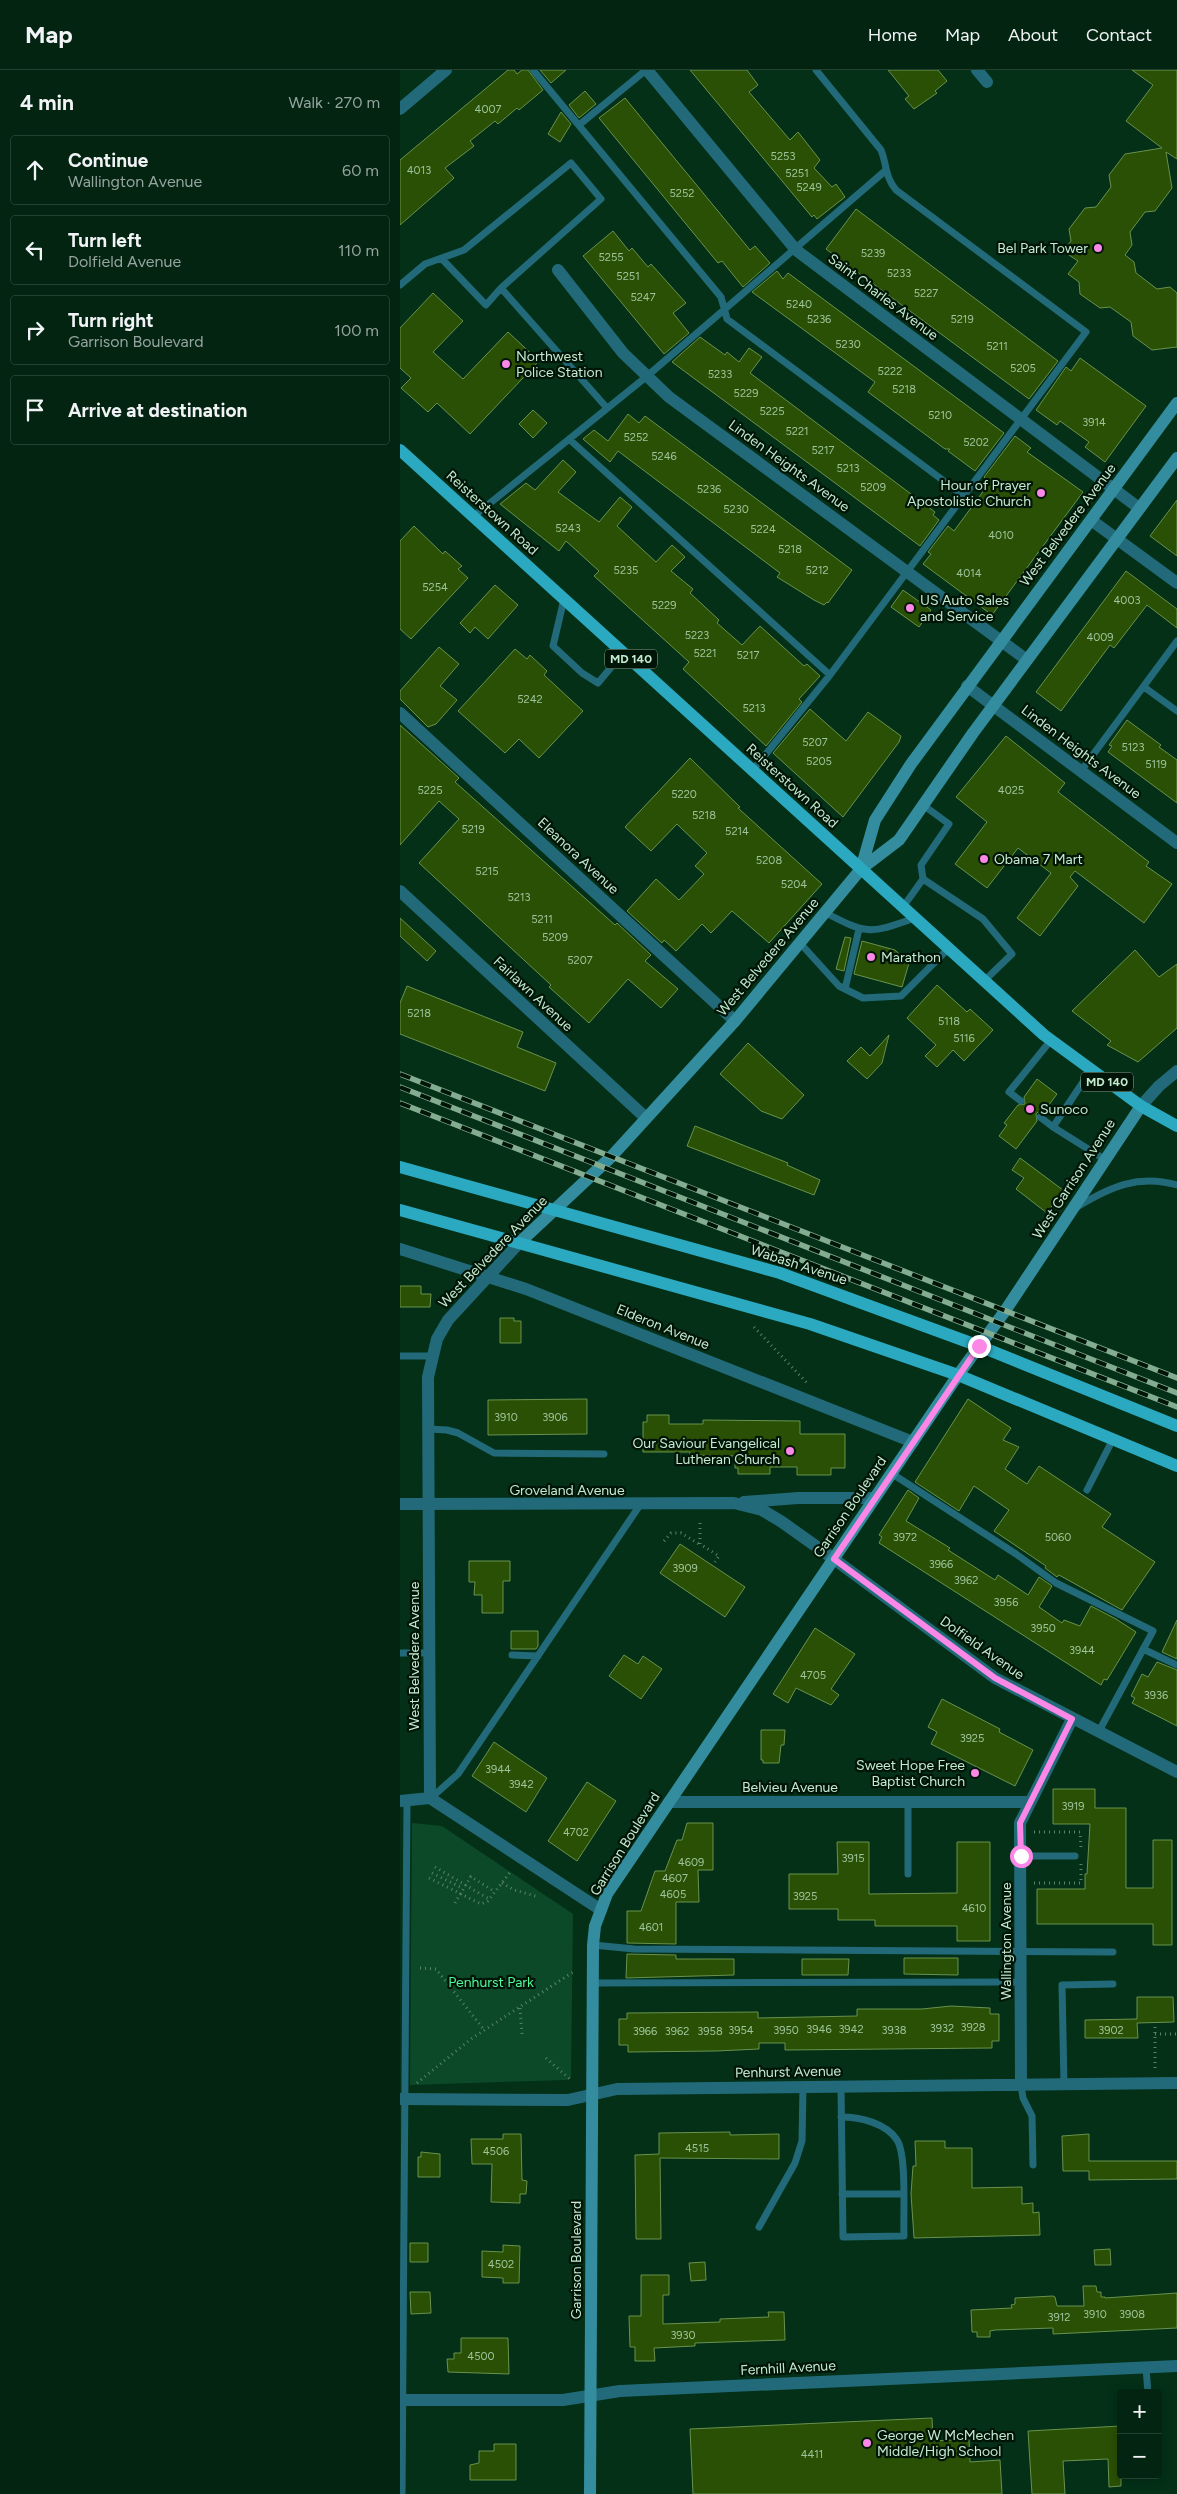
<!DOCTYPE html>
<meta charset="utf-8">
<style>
body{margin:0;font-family:Figtree,sans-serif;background:#0c2c1a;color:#f1f3f6}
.controls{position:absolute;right:15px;bottom:15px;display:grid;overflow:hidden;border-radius:5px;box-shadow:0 2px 12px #0003}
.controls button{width:45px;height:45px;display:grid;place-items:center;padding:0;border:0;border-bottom:1px solid #234131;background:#022411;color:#f1f3f6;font:25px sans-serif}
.stop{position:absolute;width:15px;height:15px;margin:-11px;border:4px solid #fb87e6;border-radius:50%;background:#fff}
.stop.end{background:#fb87e6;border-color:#fff;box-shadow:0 1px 5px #0008}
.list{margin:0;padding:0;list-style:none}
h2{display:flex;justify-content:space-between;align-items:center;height:65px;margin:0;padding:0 20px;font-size:21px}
h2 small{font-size:16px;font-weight:400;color:#96a49f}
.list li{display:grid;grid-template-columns:32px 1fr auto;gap:15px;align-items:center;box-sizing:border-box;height:70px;margin:0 10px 10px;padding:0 10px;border:1px solid #234131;border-radius:5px}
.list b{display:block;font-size:19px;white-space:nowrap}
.list p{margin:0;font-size:16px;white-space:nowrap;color:#96a49f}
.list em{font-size:16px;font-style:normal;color:#96a49f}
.icon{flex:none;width:28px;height:28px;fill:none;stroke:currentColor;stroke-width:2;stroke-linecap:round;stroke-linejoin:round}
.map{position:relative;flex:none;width:777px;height:2424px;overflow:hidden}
header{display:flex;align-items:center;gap:30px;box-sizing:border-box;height:70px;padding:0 25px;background:#022411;border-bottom:1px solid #234131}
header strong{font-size:24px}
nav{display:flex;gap:28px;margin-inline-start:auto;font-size:18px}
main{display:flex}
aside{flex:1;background:#022411}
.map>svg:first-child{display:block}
.green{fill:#0b4928}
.building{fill:#2a5005;stroke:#68924d}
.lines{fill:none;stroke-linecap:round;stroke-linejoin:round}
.path{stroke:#598369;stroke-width:3;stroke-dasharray:1 4;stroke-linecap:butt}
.service{stroke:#226a79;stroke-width:7}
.minor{stroke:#226a79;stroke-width:12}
.tertiary{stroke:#226a79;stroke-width:12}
.secondary{stroke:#338d9f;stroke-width:12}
.primary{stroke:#2aa9c1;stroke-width:12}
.rail-casing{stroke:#83ac91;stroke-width:5.5}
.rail{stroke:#001507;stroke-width:4;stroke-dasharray:11;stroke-linecap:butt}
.route{stroke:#fb87e6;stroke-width:6}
.poi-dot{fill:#fb87e6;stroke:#001507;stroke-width:2}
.labels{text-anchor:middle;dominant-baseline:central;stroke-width:4.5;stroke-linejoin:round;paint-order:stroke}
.number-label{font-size:11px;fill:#9ec49c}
.shield{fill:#001507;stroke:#89aa93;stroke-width:1}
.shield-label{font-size:12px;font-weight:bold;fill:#c4eacf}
.poi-label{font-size:14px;fill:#c4eacf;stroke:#001507;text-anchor:start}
.street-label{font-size:14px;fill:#c4eacf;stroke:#001507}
.park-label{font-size:14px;fill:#50f99a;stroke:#001507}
</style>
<header>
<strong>Map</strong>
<nav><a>Home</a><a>Map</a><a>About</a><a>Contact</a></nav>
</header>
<main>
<aside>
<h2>4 min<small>Walk · 270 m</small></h2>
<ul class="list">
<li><svg class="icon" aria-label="ahead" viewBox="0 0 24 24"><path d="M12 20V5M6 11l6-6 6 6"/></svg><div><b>Continue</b><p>Wallington Avenue</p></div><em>60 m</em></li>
<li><svg class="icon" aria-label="left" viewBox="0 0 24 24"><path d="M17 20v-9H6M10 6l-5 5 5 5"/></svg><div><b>Turn left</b><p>Dolfield Avenue</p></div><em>110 m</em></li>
<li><svg class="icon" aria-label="right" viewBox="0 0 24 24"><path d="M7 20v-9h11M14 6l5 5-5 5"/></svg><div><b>Turn right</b><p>Garrison Boulevard</p></div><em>100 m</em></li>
<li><svg class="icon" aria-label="arrive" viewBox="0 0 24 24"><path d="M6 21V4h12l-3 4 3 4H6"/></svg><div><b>Arrive at destination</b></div></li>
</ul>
</aside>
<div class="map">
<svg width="777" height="2424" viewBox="0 0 777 2424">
<rect width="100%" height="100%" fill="#033017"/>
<path class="green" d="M12 1753 42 1756 173 1844 171 2008 166 2010 10 2015Z"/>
<path class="building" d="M108 0H114L117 4 122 0H128L143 20 119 40 117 38 98 54 95 51 70 71 74 76 45 98 54 108 0 155V90Z
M140 0H166L151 13Z
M290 0H347L358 15 349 22 390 70 398 62 420 90 414 98 432 117 436 114 445 127 417 149 414 145 412 147Z
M488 0H538L547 11 535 21 537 23 514 39 505 29 509 26Z
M732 0H777V89L766 82 772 118 755 141 745 142 730 162 732 175 725 185 734 192 736 203 757 219 770 217 777 223V277L752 280 733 266 731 252 710 237 700 238 680 224 679 212 668 204 678 191 663 181 671 171 669 159 685 138 696 137 711 117 709 105 725 84 762 78 726 51 753 15Z
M185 21 196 34 179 48 169 35Z
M225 28 350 180 355 176 370 193 343 217 322 191 318 193 199 48Z
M161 42 171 54 160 72 148 64Z
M456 139 658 291 629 329 426 179Z
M213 161 229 181 232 178 248 197 251 194 286 233 273 243 289 263 264 284 183 186Z
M377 201 383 209 388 203 604 363 575 401 548 381 550 379H545L468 322 475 312 352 222Z
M33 223 63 251 33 282 63 309 108 262 139 291 70 364 37 333 28 342 1 318 11 308 0 298V258Z
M300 267 325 285 327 282 339 292 349 278 362 287 350 303 535 442 533 445 539 450 520 476 272 292Z
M680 288 746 336 705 392 685 377 689 372 660 351 657 355 636 340 666 297 671 301Z
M133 340 147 353 133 368 119 354Z
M228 344 239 353 245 346 452 500 428 533 427 532 424 535 414 530 377 507 380 503 218 381 210 392 183 369 194 360 208 371Z
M615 366 631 378 627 382 683 422 592 545 523 494 531 484 528 482 548 456 554 461 590 412 584 407Z
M163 390 176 402 158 422 199 452 220 427 232 437 217 456 256 492 272 475 285 487 271 501 293 519 290 523 319 550 317 553 342 575 360 556 404 596 407 594 420 606 399 629 402 632 366 676 283 599 289 592 194 506 199 501 166 471 159 481 100 434 126 413 135 420Z
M777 430V486L750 466Z
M14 456 43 484 45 481 62 496 58 499 68 508 11 569 0 559V471Z
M726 501 777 539V558L747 535 714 578 710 575 661 641 636 622Z
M95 515 118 535 88 569 75 557 70 563 60 553Z
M503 520 531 540 519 557 491 537Z
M39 577 59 594 40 616 57 630 36 654 28 657 0 629V621Z
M115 579 127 589 130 585 147 601 144 605 183 641 139 688 119 669 105 683 58 641Z
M410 639 446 671 468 642 501 666 499 672 443 747 373 683Z
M727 650 761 675 759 677 777 690V733L708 682 712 676 709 675Z
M0 655 59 708 55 712 215 855 217 853 251 885 245 891 278 919 261 938 228 909 189 953 149 917 151 915 19 793 59 749 39 731 0 775Z
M606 666 665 713 658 722 749 792 746 796 772 814 744 853 675 801 670 807 678 816 640 866 617 848 651 803 618 778 587 818 555 794 587 752 556 727Z
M290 688 340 737 338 738 422 814 369 873 332 841 311 863 302 854 276 881 264 870 262 873 227 841 256 809 279 830 304 804 295 796 307 783 277 754 251 781 225 757Z
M0 848 36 881 27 891 0 866Z
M445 867 451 868 444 901 436 899Z
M462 871 495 880 509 893 502 917 454 904Z
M735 880 759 907 777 894V958L738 992 707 975 711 971 672 941Z
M537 915 567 942 570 939 593 960 564 991 553 980 537 997 525 986 536 975 507 948Z
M7 916 123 962 117 977 156 993 145 1021 0 964V933Z
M489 965 482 993 467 1009 447 991 461 977 470 986Z
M348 973 404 1025 382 1049 361 1041 320 1004Z
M637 1009 657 1024 643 1043 638 1042 636 1044 637 1051 616 1079 599 1066 607 1055 604 1053 618 1035 625 1034 624 1027Z
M295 1056 388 1093 387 1095 420 1110 414 1125 287 1076Z
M620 1088 663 1120 647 1143 616 1119 624 1108 612 1100Z
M0 1216H21V1224H31L30 1237H0Z
M100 1248H114V1251H121V1273H100Z
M187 1329V1364L88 1365V1330Z
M568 1329 611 1358 603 1370 619 1377 605 1399 627 1414 639 1396 711 1444 702 1457 755 1492 722 1540 659 1505 657 1507 645 1498 646 1496 594 1461 609 1440 574 1416 559 1441 515 1412Z
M247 1345H269V1354H303V1350L400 1351V1364H445V1398H431V1405H397V1397H370V1404H338V1398H335V1386L290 1385V1382H243V1352H247Z
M508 1420 519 1428 506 1451 550 1478 548 1480 595 1510 598 1505 628 1525 639 1507 652 1516 639 1537 662 1553 664 1550 680 1556 691 1536 716 1549 736 1562 707 1610 704 1609 701 1615 479 1473 482 1467 479 1465Z
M280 1474 345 1517 325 1547 260 1503Z
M69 1491H110V1511H103V1543H82V1525H74L75 1512H69Z
M777 1550V1589L762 1582Z
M415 1558 455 1584 431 1619 439 1625 431 1635 396 1618 388 1633 373 1624Z
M111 1561H138V1576L136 1579H111Z
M224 1585 238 1594 243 1586 262 1599 241 1629 209 1606Z
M757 1592 777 1600V1656L732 1633 735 1628 731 1626 742 1604 748 1607Z
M542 1629 600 1659 599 1662 633 1680 615 1716 531 1674 537 1662 528 1657Z
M361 1660H385L384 1675H381L379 1693H363V1690H361Z
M94 1672 147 1708 126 1742 72 1706Z
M187 1712 216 1731 177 1791 148 1771Z
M653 1719H695V1738H726V1818H753V1770H772V1875H753V1854H637V1819H685V1804H687L690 1754H653Z
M287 1753H313V1800H298L299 1832H276V1874L227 1873V1841H241L255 1801H265L277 1770H282Z
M437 1772H469V1824L557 1823V1772H590V1871H557V1856H475V1850H438V1839H389V1804H438Z
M227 1884 276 1885V1889H334V1905L226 1908Z
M504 1888H558V1905L504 1904Z
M402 1889H449L448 1905H402Z
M737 1927H773L774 1952 737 1953 738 1968H685V1950L737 1949Z
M551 1936 590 1938V1944H599V1971H592V1978L385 1980V1973H359V1979L316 1981 228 1982V1975H219V1949H227V1943L358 1942V1948L457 1946V1939H522Z
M330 2062V2065L379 2064V2089L260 2088 261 2169H236L235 2085 259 2084V2063Z
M103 2064H121L122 2110 127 2111 126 2124H120V2133L91 2132 92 2094H72L71 2069H103Z
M689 2064V2091H777V2109L689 2110V2101H663L662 2066Z
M515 2071H545V2078H572V2118L622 2117V2134L633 2133V2143L639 2142 640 2165 514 2168 511 2124 513 2096H516Z
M21 2082 40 2084V2107H18V2087H21Z
M10 2173H28V2192H10Z
M103 2175 120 2176 119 2213H103V2208L82 2207V2181L103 2182Z
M710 2179 711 2195H695L694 2180Z
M305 2192 306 2210 291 2211 289 2193Z
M241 2205H269V2225H263V2254L320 2252V2249L369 2247 368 2242H384L385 2270 295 2273V2276L254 2278 255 2291H235V2277H230L229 2246H241Z
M683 2216H696L697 2222H701V2227H705V2228L777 2223V2258L653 2264V2258L595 2260 590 2261V2267H577V2262H572L571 2240 612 2238 611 2235 615 2234V2228L653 2226 655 2227 657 2236H684Z
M10 2222H30L31 2243 11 2244Z
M61 2268H108L109 2304 48 2302 47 2289H54V2283H61Z
M532 2348 533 2371 569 2369 570 2392 600 2390 602 2424H293L290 2359Z
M721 2356V2416L709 2417 708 2389 663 2391 665 2424H632L628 2361Z
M94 2374H116V2410H70V2395L79 2393V2381H94Z"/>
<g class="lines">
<path class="path" d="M354 1257 407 1313
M300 1453V1474L319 1486 315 1492
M264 1471 271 1463H281L299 1474
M634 1762H680L681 1778
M35 1797 89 1829
M32 1803 62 1818
M70 1806 95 1822
M29 1808 81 1834 88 1831 111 1801
M102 1813 114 1820 139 1827
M634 1813H681V1794
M55 1833 73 1803
M20 1898 36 1899 85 1961
M120 1938 122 1964
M755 1957V1999
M755 1964H777
M146 1988 172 2011
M17 2013 71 1969 173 1902"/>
<path class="service" d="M133 0 321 227 327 249 564 426
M179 55 246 0
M0 215 25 194 64 180 171 93 201 129 101 218 86 235 42 189
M101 218 207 338
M169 369 430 605
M74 446 246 307 485 101
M164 529 153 576 182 603 198 613 223 583
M744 617 777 641
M352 701 430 605 686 262 496 120C485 107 487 95 481 80L416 0
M681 701 777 571
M523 735 549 754 521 795 523 809 583 849 612 884 584 911
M503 837 523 809
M424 842C468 865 469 864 515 848
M400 873 439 916 463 928 501 926 548 879
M445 919 459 859
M691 1000 653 1057 704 1089
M621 1031 609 1022 651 970
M640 1047 653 1057
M677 1137C710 1117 738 1104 777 1115
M0 1286H32
M28 1359 47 1360 58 1363 94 1383 204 1384
M491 1403 616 1484 656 1513 753 1561 698 1663
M687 1420 713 1369
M743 1579 777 1595
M0 1583H29
M112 1585 138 1586
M31 1728 58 1704 240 1435
M508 1732V1804
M621 1786H675
M193 1875 234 1879 713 1882
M193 1913 621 1912
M621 2015 623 2028 632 2046 633 2095
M664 2015 662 1915 713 1914
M441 2017 443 2167 504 2166C503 2146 507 2085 497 2070 486 2053 460 2047 441 2047
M442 2124H503
M359 2157 395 2093 402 2071 403 2017
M746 2298 748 2323
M2 2424 7 1731"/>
<path class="minor" d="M247 0 396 180 739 438
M577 0 587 12
M158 200 223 283 269 327 627 590
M691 450 777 513
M567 616 777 773
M0 643 335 951
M0 821 246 1048
M741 1036 759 1016 777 1001
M0 1179 126 1219 513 1372
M344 1432 398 1428H474
M0 1434 334 1433 362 1440 382 1452 434 1489
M269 1732H630
M621 2015 620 1753 672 1649
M0 2029 168 2030 217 2019 777 2013
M0 2330H163L220 2321 777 2296"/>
<path class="tertiary" d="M0 39 46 0
M434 1489 595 1608 777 1702
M30 1728 28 1307 37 1269 48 1250 119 1173
M0 1731 30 1728 201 1840"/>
<path class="secondary" d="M461 799 475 750 511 694 777 333
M119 1173 211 1087 335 951 461 799 499 770 573 663 777 388
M190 2424 193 1875 195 1856 207 1824 558 1305 605 1241 741 1036"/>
<path class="primary" d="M0 380 644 965 741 1036 777 1056
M0 1097 380 1203 579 1276 777 1356
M0 1140 410 1254 558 1305 777 1396"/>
<defs>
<path id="rail" d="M0 1004 777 1308
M0 1017 777 1323
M0 1033 777 1337"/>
</defs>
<use href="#rail" class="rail-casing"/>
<use href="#rail" class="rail"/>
</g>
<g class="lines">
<path class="route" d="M579 1276 434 1489 595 1608 672 1649 620 1753 621 1786"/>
</g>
<g class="poi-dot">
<circle cx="698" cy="178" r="5"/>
<circle cx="106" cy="294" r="5"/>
<circle cx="641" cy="423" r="5"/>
<circle cx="510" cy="538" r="5"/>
<circle cx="584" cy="789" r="5"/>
<circle cx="471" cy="887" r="5"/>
<circle cx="630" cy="1039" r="5"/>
<circle cx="390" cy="1381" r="5"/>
<circle cx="575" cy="1703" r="5"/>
<circle cx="467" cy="2373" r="5"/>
</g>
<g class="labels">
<g class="number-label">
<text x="88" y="39">4007</text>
<text x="383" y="86">5253</text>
<text x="19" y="100">4013</text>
<text x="397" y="103">5251</text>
<text x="409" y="117">5249</text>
<text x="282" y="123">5252</text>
<text x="473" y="183">5239</text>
<text x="211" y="187">5255</text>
<text x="499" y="203">5233</text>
<text x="228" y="206">5251</text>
<text x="526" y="223">5227</text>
<text x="243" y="227">5247</text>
<text x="399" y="234">5240</text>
<text x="419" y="249">5236</text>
<text x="562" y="249">5219</text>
<text x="448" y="274">5230</text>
<text x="597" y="276">5211</text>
<text x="623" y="298">5205</text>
<text x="490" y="301">5222</text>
<text x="320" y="304">5233</text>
<text x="504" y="319">5218</text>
<text x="346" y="323">5229</text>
<text x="372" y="341">5225</text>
<text x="540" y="345">5210</text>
<text x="694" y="352">3914</text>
<text x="397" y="361">5221</text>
<text x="236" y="367">5252</text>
<text x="576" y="372">5202</text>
<text x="423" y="380">5217</text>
<text x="264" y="386">5246</text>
<text x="448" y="398">5213</text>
<text x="473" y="417">5209</text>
<text x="309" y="419">5236</text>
<text x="336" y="439">5230</text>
<text x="168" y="458">5243</text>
<text x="363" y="459">5224</text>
<text x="601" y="465">4010</text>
<text x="390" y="479">5218</text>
<text x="226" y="500">5235</text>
<text x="417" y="500">5212</text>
<text x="569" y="503">4014</text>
<text x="35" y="517">5254</text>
<text x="727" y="530">4003</text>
<text x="264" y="535">5229</text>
<text x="297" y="565">5223</text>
<text x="700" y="567">4009</text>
<text x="305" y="583">5221</text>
<text x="348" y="585">5217</text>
<text x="130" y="629">5242</text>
<text x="354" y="638">5213</text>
<text x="415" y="672">5207</text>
<text x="733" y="677">5123</text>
<text x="419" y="691">5205</text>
<text x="756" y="694">5119</text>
<text x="30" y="720">5225</text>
<text x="611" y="720">4025</text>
<text x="284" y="724">5220</text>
<text x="304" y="745">5218</text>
<text x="73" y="759">5219</text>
<text x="337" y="761">5214</text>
<text x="369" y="790">5208</text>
<text x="87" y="801">5215</text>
<text x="394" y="814">5204</text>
<text x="119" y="827">5213</text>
<text x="142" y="849">5211</text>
<text x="155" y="867">5209</text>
<text x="180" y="890">5207</text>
<text x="19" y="943">5218</text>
<text x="549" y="951">5118</text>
<text x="564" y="968">5116</text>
<text x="106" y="1347">3910</text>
<text x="155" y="1347">3906</text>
<text x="505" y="1467">3972</text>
<text x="658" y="1467">5060</text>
<text x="541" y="1494">3966</text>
<text x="285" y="1498">3909</text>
<text x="566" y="1510">3962</text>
<text x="606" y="1532">3956</text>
<text x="643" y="1558">3950</text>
<text x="682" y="1580">3944</text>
<text x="413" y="1605">4705</text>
<text x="756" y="1625">3936</text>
<text x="572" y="1668">3925</text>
<text x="98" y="1699">3944</text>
<text x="121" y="1714">3942</text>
<text x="673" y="1736">3919</text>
<text x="176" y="1762">4702</text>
<text x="453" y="1788">3915</text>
<text x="291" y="1792">4609</text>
<text x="275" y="1808">4607</text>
<text x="273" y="1824">4605</text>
<text x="405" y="1826">3925</text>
<text x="574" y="1838">4610</text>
<text x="251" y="1857">4601</text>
<text x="573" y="1957">3928</text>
<text x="542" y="1958">3932</text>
<text x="419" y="1959">3946</text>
<text x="451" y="1959">3942</text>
<text x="341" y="1960">3954</text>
<text x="386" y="1960">3950</text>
<text x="494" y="1960">3938</text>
<text x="711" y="1960">3902</text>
<text x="245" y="1961">3966</text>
<text x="277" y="1961">3962</text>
<text x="310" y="1961">3958</text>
<text x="297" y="2078">4515</text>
<text x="96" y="2081">4506</text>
<text x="101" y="2194">4502</text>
<text x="695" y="2244">3910</text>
<text x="732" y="2244">3908</text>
<text x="659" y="2247">3912</text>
<text x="283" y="2265">3930</text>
<text x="81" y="2286">4500</text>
<text x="412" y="2384">4411</text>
</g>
<g class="shield">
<rect x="205" y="579.5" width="52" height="19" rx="4"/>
<rect x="681" y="1002.5" width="52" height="19" rx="4"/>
</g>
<g class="shield-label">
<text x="231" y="589">MD 140</text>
<text x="707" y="1012">MD 140</text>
</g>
<g class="poi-label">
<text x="688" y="178" text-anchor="end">Bel Park Tower</text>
<text x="116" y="286">Northwest<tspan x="116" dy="16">Police Station</tspan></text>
<text x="631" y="415" text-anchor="end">Hour of Prayer<tspan x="631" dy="16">Apostolistic Church</tspan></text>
<text x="520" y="530">US Auto Sales<tspan x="520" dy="16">and Service</tspan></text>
<text x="594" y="789">Obama 7 Mart</text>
<text x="481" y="887">Marathon</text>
<text x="640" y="1039">Sunoco</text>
<text x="380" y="1373" text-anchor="end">Our Saviour Evangelical<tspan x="380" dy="16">Lutheran Church</tspan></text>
<text x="565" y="1695" text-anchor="end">Sweet Hope Free<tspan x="565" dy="16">Baptist Church</tspan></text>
<text x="477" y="2365">George W McMechen<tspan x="477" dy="16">Middle/High School</tspan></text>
</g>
<g class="street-label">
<text transform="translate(483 227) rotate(37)">Saint Charles Avenue</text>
<text transform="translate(389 396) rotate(36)">Linden Heights Avenue</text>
<text transform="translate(92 443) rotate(42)">Reisterstown Road</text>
<text transform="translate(668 455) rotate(-53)">West Belvedere Avenue</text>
<text transform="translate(681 682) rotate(37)">Linden Heights Avenue</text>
<text transform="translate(392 716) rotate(42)">Reisterstown Road</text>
<text transform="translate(178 786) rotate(43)">Eleanora Avenue</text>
<text transform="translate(368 887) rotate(-50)">West Belvedere Avenue</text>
<text transform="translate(133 924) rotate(43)">Fairlawn Avenue</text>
<text transform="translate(674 1109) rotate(-57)">West Garrison Avenue</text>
<text transform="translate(93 1182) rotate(-46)">West Belvedere Avenue</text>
<text transform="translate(399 1195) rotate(18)">Wabash Avenue</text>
<text transform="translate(263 1257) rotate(22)">Elderon Avenue</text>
<text x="167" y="1420">Groveland Avenue</text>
<text transform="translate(450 1437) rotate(-56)">Garrison Boulevard</text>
<text transform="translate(582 1578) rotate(35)">Dolfield Avenue</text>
<text transform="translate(14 1586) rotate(-90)">West Belvedere Avenue</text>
<text x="390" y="1717">Belvieu Avenue</text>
<text transform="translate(225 1774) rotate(-58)">Garrison Boulevard</text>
<text transform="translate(606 1871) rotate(-90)">Wallington Avenue</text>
<text transform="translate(388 2002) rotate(-1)">Penhurst Avenue</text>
<text transform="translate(176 2190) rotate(-90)">Garrison Boulevard</text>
<text transform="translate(388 2298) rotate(-3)">Fernhill Avenue</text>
</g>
<g class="park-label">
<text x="91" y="1912">Penhurst Park</text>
</g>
</g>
</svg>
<div class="controls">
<button>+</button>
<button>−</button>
</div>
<div class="stop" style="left:621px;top:1786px"></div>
<div class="stop end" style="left:579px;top:1276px"></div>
</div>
</main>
